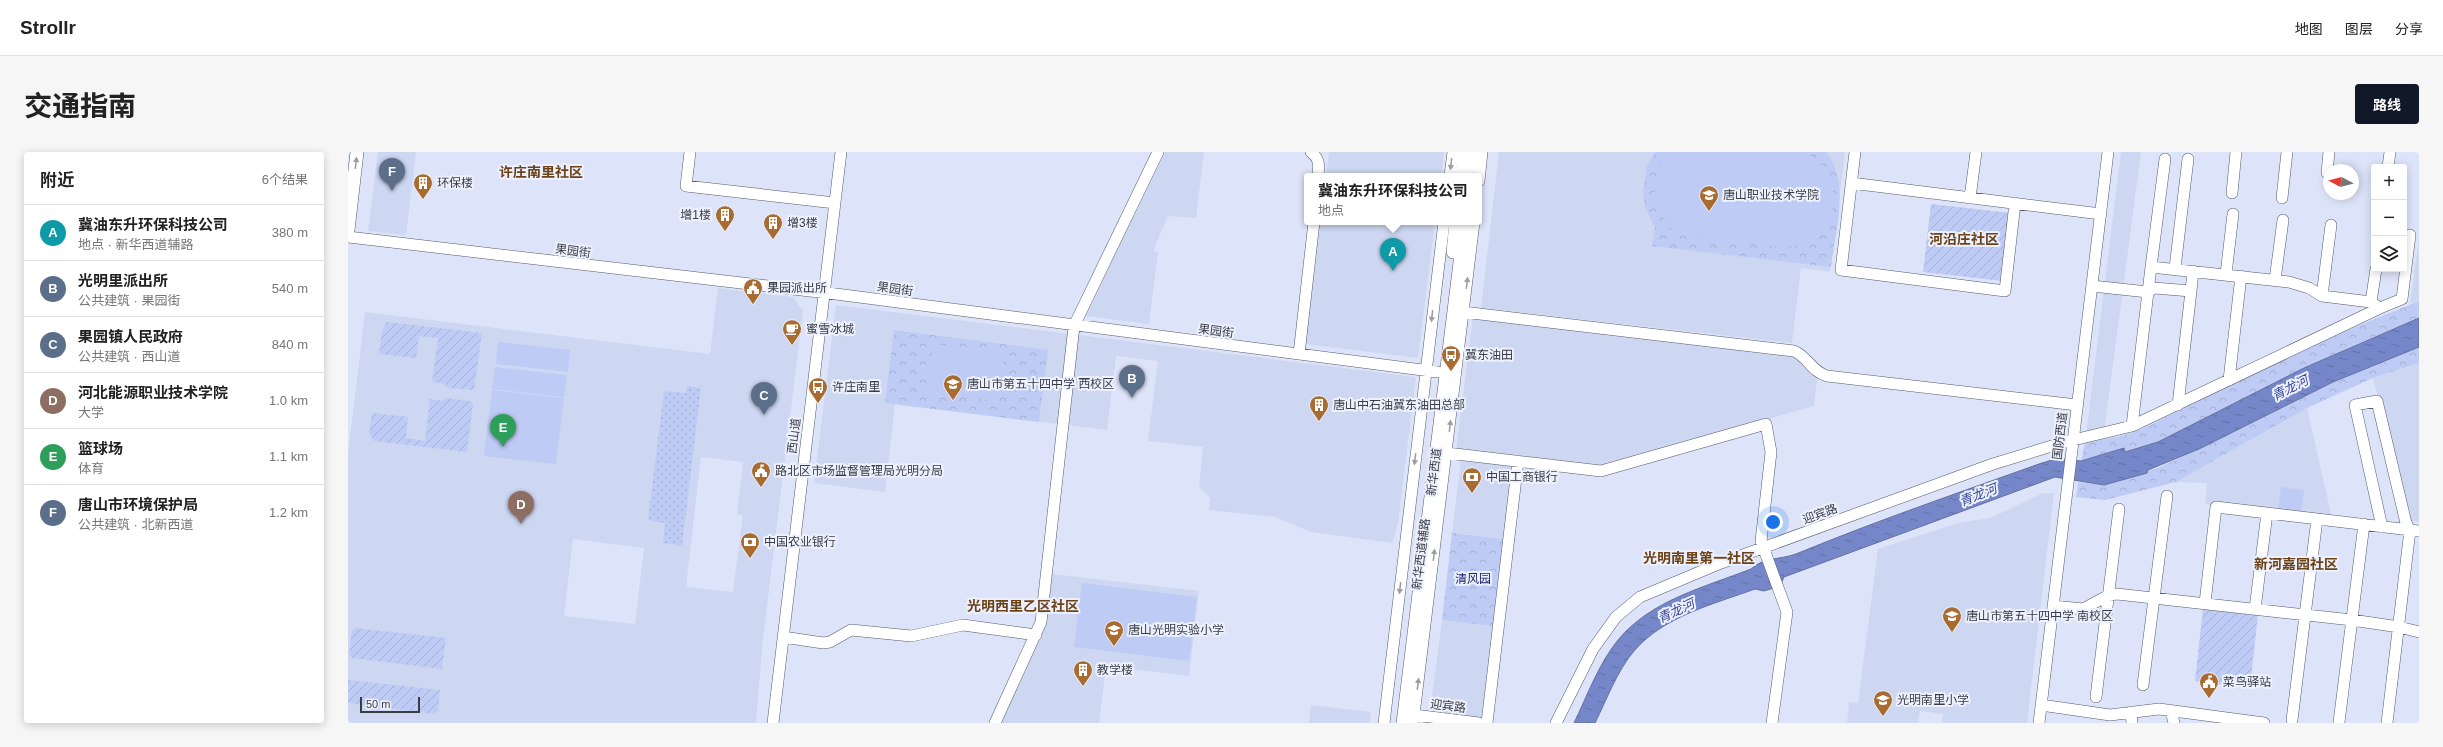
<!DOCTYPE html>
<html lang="zh">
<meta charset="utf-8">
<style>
body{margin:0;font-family:Arial,"Noto Sans SC",sans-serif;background:#f6f6f6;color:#222}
.controls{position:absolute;right:12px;top:12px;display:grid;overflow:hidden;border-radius:4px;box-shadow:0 2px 10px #0003}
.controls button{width:36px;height:36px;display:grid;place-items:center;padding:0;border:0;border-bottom:1px solid #e0e0e0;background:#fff;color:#222;font:20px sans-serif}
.compass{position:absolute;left:1975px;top:12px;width:36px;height:36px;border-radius:50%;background:#fff;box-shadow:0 2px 10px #0003;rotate:277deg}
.scale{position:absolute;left:12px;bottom:10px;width:60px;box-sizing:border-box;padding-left:4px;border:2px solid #393c44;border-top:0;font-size:11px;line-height:14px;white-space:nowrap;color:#393c44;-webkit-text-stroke:3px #edf1fe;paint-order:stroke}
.you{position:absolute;left:1425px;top:370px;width:14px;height:14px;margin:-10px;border:3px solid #fff;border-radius:50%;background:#1a73e8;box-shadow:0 0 0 6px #1a73e833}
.badge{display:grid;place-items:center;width:26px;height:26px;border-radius:50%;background:#111827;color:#fff;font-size:13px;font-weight:700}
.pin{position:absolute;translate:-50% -33px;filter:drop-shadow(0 1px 2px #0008)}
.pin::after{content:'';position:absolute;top:21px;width:14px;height:12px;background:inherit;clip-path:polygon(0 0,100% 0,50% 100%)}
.popup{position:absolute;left:956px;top:21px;width:178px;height:52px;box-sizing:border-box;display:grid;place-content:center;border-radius:4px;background:#fff;filter:drop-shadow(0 1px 3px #0005);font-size:13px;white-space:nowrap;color:#767676}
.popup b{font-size:15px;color:#222}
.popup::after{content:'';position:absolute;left:50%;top:100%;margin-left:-8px;border:8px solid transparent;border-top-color:#fff}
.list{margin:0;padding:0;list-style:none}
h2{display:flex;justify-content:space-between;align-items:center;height:52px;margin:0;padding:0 16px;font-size:17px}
h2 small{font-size:13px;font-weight:400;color:#767676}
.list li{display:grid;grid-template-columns:26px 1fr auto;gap:12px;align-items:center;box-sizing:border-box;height:56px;padding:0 16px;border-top:1px solid #e0e0e0}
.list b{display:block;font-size:15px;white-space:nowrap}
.list p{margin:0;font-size:13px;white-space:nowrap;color:#767676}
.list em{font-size:13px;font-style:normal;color:#767676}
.icon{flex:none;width:22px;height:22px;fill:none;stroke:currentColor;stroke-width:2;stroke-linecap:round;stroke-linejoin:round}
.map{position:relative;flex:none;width:2071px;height:571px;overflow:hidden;border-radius:4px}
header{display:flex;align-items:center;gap:24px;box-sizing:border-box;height:56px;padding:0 20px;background:#fff;border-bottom:1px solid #e0e0e0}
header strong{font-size:19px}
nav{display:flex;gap:22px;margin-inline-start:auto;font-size:14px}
.intro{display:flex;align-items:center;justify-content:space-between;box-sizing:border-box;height:96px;padding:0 24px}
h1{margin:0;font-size:28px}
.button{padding:10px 18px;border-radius:4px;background:#111827;color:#fff;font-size:14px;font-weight:700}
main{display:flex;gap:24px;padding:0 24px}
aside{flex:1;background:#fff;border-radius:4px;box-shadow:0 2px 10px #0003}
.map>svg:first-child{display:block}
.built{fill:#ced7f2;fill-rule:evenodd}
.grass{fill:url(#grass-dots)}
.park{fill:url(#park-crowns)}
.garden{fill:url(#garden-furrows)}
.pitch{fill:#becbf4}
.water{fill:url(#water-ripples);stroke:#6470a1}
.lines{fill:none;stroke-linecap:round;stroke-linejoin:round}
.minor-casing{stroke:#555a6c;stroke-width:12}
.major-casing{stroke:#555a6c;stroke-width:14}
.minor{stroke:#fff;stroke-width:11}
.major{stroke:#fff;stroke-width:13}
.oneway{fill:#9c9ea2}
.labels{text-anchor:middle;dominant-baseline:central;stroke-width:4;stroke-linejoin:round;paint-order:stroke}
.poi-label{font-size:12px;fill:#393c44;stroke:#edf1fe;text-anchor:start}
.street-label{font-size:12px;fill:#393c44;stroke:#edf1fe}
.park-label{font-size:12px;fill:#191e6b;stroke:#edf1fe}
.water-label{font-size:13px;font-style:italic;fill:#394797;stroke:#edf1fe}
.quarter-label{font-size:14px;font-weight:bold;fill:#6c4219;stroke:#edf1fe}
</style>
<header>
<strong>Strollr</strong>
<nav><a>地图</a><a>图层</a><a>分享</a></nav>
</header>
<div class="intro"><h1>交通指南</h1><a class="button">路线</a></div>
<main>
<aside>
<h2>附近<small>6个结果</small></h2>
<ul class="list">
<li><span class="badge" style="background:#0f9aa8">A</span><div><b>冀油东升环保科技公司</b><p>地点 · 新华西道辅路</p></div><em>380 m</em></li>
<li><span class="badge" style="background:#5c6f8a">B</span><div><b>光明里派出所</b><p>公共建筑 · 果园街</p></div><em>540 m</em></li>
<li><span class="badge" style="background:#5c6f8a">C</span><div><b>果园镇人民政府</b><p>公共建筑 · 西山道</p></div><em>840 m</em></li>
<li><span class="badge" style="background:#8d6e63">D</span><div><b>河北能源职业技术学院</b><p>大学</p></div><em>1.0 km</em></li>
<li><span class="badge" style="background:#2e9e5b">E</span><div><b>篮球场</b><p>体育</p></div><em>1.1 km</em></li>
<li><span class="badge" style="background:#5c6f8a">F</span><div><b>唐山市环境保护局</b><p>公共建筑 · 北新西道</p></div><em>1.2 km</em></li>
</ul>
</aside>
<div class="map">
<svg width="2071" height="571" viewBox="0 0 2071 571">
<defs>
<pattern id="grass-dots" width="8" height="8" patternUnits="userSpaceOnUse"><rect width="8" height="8" fill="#becbf4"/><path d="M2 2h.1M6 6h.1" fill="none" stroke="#a4afd2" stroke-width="1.8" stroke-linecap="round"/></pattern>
<pattern id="park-crowns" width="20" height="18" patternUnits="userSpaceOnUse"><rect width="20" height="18" fill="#becbf4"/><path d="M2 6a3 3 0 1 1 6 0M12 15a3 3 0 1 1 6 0" fill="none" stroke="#a4afd2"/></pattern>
<pattern id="garden-furrows" width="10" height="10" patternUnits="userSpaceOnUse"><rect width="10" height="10" fill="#becbf4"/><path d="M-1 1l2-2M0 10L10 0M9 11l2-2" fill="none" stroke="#a4afd2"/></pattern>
<pattern id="water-ripples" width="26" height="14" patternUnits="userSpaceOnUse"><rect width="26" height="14" fill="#7687c9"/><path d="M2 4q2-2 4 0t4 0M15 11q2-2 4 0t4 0" fill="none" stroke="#6270a5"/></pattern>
</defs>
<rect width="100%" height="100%" fill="#dde4f9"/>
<path class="built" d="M30 0H68L58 83 20 79Z
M817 0H856L848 66 820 64 805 99 810 100 801 172 738 164Z
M981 0H1096L1093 24H978Z
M1151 0H1497L1482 120 1453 116 1444 191 1133 156Z
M1773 0H1793L1755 288 1737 291Z
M972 70H1087L1070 206 957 192Z
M2071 87V149L2062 151Z
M370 136 445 145 455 159 415 487 408 571H0V303L17 160 362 202ZM353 305 395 310 389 362 395 363 385 440 338 435ZM225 387 296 396 287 472 216 464Z
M488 153 1068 225 1050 371 1044 391 963 380 927 365 861 358 862 346 851 335 855 295 800 289 810 209 768 204 759 278 547 252 537 340 466 331Z
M1125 165 1448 203 1470 221 1466 254 1256 314 1108 298Z
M2071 211V370L2058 368 2025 226Z
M1959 256 1984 366 1857 352 1859 331 1828 330Z
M1113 307 1165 313 1156 387 1104 381Z
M1695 341H1706L1679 571H1594L1595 562 1572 559 1570 571H1499L1501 550 1510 551 1530 397 1610 371 1642 366Z
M704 422 851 439 841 524 758 514 751 571H652L695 477Z
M1094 468 1145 474 1134 567 1082 560Z
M963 553 1023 560 1022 571H961Z"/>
<path class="grass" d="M339 234 353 236 334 394 315 391 317 371 300 368 316 239 338 241Z"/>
<path class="park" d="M1307 0H1478C1503 31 1487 79 1483 115L1304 94 1307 76 1297 55 1295 39 1299 14Z
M2071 149V166L2009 192 1810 290 1777 300 1776 297 1733 309 1737 291 1773 284 1794 277 1963 193Z
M546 178 700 198 691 270 537 251Z
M2071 195V211L2025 226 1959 256 1828 330 1757 348 1728 345 1730 330 1756 333 1812 315 1851 297 1985 230Z
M1104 381 1156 387 1145 474 1094 468Z"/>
<path class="garden" d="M1583 52 1663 61 1655 129 1575 120Z
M39 170 134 181 126 238 99 236 97 232 84 230 90 186 71 184 68 206 31 202 34 178Z
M99 246 122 249 125 252 119 300 26 289 21 281 24 261 60 265 58 286 77 289 82 247 95 249Z
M1855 457 1910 463 1902 536 1847 529Z
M7 476 98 486 94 517 4 506 1 503 4 479Z
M0 528 92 538 90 559 86 562 0 551Z"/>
<path class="pitch" d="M1323 0 1460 2C1503 32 1490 93 1435 95L1340 85 1323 76 1310 58 1306 36 1310 17Z
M150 190 222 198 220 220 148 212Z
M586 192 656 201 650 249 579 240Z
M147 215 219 223 216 245 144 237Z
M144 238 216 246 208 312 136 304Z
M1933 335 1956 338 1953 362 1930 360Z
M734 431 849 445 841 509 726 495Z"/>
<path class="water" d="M2071 166V195L1985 230 1851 297 1800 318 1799 321 1756 333 1707 325 1436 425 1432 434 1416 439 1407 437C1366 452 1316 464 1286 499 1269 519 1259 547 1247 571H1226C1239 544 1251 511 1270 488 1303 448 1357 435 1403 417 1416 405 1431 408 1448 402 1528 369 1610 341 1691 312L1710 306 1733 309 1776 296 1777 300 1810 290 1956 216Z"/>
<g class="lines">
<defs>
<path id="minor" d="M342 0 338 34 487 51
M963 0C972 7 971 13 970 24
M1507 0 1493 118 1657 139 1667 51
M2040 15 2042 0
M1979 21 1981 0
M1102 24 1105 0
M1131 29 1134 0
M1503 31 1753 62
M1884 41 1888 0
M1622 46 1628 0
M1934 46 1939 0
M0 85 488 142 1090 220
M1803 115 1817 7
M1827 116 1840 7
M1878 122 1885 62
M1927 128 1935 68
M1974 144 1983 73
M2023 150 2028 117
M2032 156 2054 147 2062 83
M1115 160 1446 199C1460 205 1464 220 1479 224L1729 253
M951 202 966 70
M1881 228 1893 124
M1830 253 1843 139
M1784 274 1800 140 1806 136 1843 139 1845 119
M1099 301 1253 319 1418 272 1423 300 1413 389 1439 460 1424 571
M2034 375 2007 253 2029 249 2058 371 2062 378 2039 571
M1857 451 1868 355 2071 379
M1705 454 1735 457 1761 443 1769 442 2004 468 2051 475 2071 480
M1907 457 1919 361
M435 485 475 491 482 490 503 478 563 484 615 473 688 483
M1795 533 1819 344
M1748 545 1771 357
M1693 553 1762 563 1811 557 1916 571
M1823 559 1826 571
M1783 560 1784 571
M1066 563 1131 571
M1944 568 1969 367
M1991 570 2016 372
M425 571 493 0
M647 571 693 470 726 174 810 0
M1036 571 1096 70
M1065 571 1126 70
M1139 571 1170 309
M1208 571 1245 497 1268 465 1292 445 1373 411 1645 312 1717 290 1784 274 2032 156 2023 150 1974 144 1961 136 1941 130 1803 115 1800 140 1744 134
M1691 571 1760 0"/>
<path id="major" d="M1114 24 1116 0
M1123 24 1126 0
M0 78 9 0
M1105 100 1108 70
M1055 571 1117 70"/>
</defs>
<use href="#minor" class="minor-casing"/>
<use href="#major" class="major-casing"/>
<use href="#minor" class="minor"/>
<use href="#major" class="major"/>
</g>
<defs><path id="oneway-solid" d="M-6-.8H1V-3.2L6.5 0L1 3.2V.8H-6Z"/></defs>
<g class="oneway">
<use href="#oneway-solid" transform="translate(8 11) rotate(-83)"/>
<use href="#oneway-solid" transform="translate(1103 12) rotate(97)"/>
<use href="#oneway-solid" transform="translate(1119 131) rotate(-83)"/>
<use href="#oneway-solid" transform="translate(1084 164) rotate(97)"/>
<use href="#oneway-solid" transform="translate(1102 274) rotate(-83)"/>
<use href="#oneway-solid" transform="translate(1067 307) rotate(97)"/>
<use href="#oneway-solid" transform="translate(1086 403) rotate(-83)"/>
<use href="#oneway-solid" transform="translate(1052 436) rotate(97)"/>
<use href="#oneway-solid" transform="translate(1070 532) rotate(-83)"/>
</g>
<defs>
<symbol id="building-pin" viewBox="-11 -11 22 30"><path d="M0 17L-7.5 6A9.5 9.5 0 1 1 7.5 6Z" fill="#a96c30" stroke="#edf1fe"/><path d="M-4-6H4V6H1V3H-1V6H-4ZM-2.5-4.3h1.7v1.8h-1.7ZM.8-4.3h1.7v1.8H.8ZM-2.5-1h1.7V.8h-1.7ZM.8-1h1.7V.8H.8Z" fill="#fff"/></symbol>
<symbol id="university-pin" viewBox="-11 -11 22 30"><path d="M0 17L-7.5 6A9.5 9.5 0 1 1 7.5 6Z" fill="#a96c30" stroke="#edf1fe"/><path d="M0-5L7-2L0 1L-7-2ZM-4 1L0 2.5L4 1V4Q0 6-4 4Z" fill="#fff"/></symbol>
<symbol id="civic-pin" viewBox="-11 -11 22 30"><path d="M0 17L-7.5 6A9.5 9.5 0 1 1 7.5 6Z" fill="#a96c30" stroke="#edf1fe"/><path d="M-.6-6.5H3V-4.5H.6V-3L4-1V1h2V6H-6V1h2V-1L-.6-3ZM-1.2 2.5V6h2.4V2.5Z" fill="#fff"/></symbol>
<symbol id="cafe-pin" viewBox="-11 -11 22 30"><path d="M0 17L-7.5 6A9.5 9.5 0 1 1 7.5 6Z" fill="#a96c30" stroke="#edf1fe"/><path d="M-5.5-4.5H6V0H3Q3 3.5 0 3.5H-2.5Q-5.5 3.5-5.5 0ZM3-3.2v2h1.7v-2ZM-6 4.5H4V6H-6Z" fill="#fff"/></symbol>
<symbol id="bus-pin" viewBox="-11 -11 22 30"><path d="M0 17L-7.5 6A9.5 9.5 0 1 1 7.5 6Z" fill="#a96c30" stroke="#edf1fe"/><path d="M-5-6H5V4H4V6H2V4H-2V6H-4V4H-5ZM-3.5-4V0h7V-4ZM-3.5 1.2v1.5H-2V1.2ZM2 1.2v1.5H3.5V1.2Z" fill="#fff"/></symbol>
<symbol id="school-pin" viewBox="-11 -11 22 30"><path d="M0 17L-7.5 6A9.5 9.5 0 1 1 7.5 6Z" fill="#a96c30" stroke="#edf1fe"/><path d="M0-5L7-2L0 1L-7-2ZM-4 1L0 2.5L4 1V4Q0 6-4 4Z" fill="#fff"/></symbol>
<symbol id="bank-pin" viewBox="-11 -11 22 30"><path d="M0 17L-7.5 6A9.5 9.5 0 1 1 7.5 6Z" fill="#a96c30" stroke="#edf1fe"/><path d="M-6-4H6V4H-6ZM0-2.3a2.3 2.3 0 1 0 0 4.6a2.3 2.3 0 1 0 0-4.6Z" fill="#fff"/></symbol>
</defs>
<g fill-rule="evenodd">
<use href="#building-pin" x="64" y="20" width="22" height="30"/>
<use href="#university-pin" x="1350" y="32" width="22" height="30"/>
<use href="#building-pin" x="366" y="52" width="22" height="30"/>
<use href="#building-pin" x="414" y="60" width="22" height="30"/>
<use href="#civic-pin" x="394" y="125" width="22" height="30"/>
<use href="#cafe-pin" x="433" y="166" width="22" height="30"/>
<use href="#bus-pin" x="1092" y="192" width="22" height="30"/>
<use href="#school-pin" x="594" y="221" width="22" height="30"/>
<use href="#bus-pin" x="459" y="224" width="22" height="30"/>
<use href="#building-pin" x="960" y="242" width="22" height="30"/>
<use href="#civic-pin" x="402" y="308" width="22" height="30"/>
<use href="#bank-pin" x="1113" y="314" width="22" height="30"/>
<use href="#bank-pin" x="391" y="379" width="22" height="30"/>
<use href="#school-pin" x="1593" y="453" width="22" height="30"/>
<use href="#school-pin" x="755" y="467" width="22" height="30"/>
<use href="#building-pin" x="724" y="507" width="22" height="30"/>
<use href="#civic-pin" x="1850" y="519" width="22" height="30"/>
<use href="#school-pin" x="1524" y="537" width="22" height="30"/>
</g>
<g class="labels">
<g class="poi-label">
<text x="89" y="31">环保楼</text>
<text x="1375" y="43">唐山职业技术学院</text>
<text x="363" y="63" text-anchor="end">增1楼</text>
<text x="439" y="71">增3楼</text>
<text x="419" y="136">果园派出所</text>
<text x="458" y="177">蜜雪冰城</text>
<text x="1117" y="203">冀东油田</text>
<text x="619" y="232">唐山市第五十四中学 西校区</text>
<text x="484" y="235">许庄南里</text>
<text x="985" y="253">唐山中石油冀东油田总部</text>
<text x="427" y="319">路北区市场监督管理局光明分局</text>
<text x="1138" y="325">中国工商银行</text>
<text x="416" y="390">中国农业银行</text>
<text x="1618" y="464">唐山市第五十四中学 南校区</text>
<text x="780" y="478">唐山光明实验小学</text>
<text x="749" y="518">教学楼</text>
<text x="1875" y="530">菜鸟驿站</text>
<text x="1549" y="548">光明南里小学</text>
</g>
<g class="street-label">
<text transform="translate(225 99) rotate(7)">果园街</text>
<text transform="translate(547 137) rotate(8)">果园街</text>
<text transform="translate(868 179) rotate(7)">果园街</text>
<text transform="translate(446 284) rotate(-83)">西山道</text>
<text transform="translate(1712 284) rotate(-83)">国防西道</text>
<text transform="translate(1086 320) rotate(-83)">新华西道</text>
<text transform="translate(1472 362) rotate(-20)">迎宾路</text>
<text transform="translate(1073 402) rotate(-83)">新华西道辅路</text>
<text transform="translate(1100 554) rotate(7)">迎宾路</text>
</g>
<g class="park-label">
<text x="1125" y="427">清风园</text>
</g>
<g class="water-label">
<text transform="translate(1942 236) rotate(-27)">青龙河</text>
<text transform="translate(1630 343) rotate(-21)">青龙河</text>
<text transform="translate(1328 459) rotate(-25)">青龙河</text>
</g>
<g class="quarter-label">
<text x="193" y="20">许庄南里社区</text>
<text x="1616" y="87">河沿庄社区</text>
<text x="1351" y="406">光明南里第一社区</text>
<text x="1948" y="412">新河嘉园社区</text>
<text x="675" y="454">光明西里乙区社区</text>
</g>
</g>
</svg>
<div class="controls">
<button>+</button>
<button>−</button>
<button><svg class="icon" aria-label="layers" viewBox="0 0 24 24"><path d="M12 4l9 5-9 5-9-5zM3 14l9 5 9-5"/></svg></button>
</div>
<svg class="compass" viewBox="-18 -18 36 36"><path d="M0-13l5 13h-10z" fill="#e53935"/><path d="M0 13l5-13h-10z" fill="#767676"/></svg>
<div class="scale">50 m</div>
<div class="you"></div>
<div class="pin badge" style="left:1045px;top:119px;background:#0f9aa8">A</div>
<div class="popup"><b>冀油东升环保科技公司</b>地点</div>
<div class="pin badge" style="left:784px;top:246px;background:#5c6f8a">B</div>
<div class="pin badge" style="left:416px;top:263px;background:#5c6f8a">C</div>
<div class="pin badge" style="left:173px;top:372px;background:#8d6e63">D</div>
<div class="pin badge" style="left:155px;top:295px;background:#2e9e5b">E</div>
<div class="pin badge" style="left:44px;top:39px;background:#5c6f8a">F</div>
</div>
</main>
